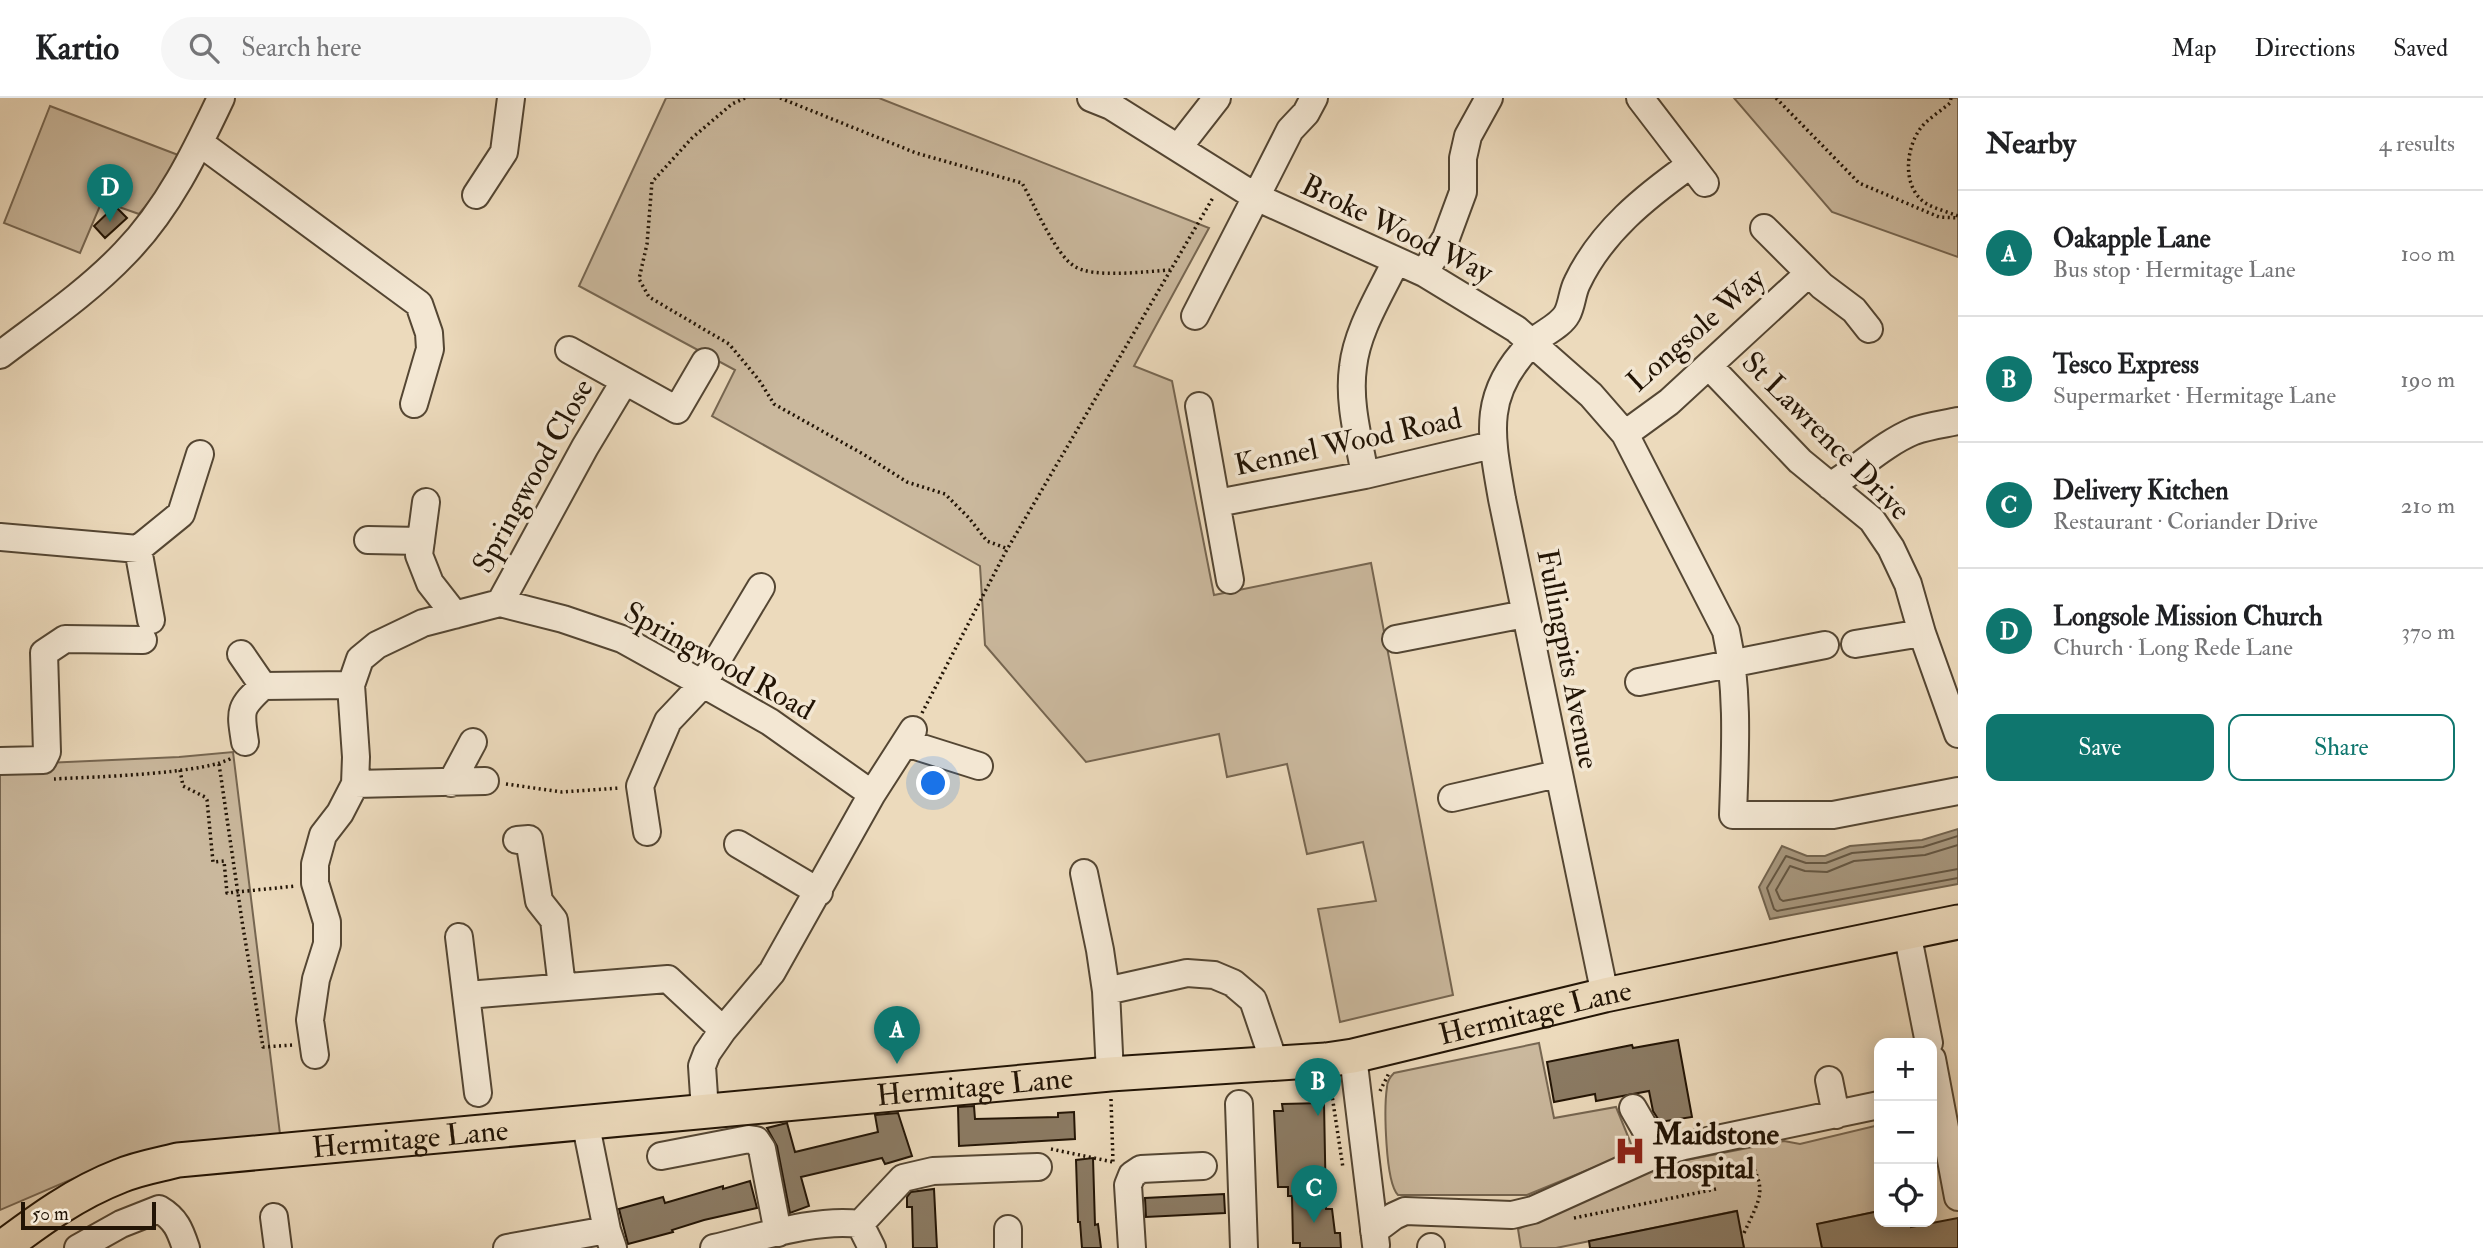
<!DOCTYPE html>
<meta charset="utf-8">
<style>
body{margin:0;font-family:"IM FELL Double Pica",serif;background:#f6f6f6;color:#202124}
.controls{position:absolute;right:21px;bottom:21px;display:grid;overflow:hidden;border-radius:14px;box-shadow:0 4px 18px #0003}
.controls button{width:63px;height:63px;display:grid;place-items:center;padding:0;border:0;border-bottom:2px solid #e0e0e0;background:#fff;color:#202124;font:35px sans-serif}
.scale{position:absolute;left:21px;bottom:18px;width:135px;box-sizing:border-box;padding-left:7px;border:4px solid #221405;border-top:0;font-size:19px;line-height:24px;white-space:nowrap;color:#221405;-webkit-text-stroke:5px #f3e7d3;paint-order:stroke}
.you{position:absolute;left:934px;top:686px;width:24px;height:24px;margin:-18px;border:5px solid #fff;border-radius:50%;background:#1a73e8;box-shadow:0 0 0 10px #1a73e833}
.badge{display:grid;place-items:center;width:46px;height:46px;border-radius:50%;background:#0f766e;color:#fff;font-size:23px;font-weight:700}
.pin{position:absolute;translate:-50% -58px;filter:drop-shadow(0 2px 4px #0008)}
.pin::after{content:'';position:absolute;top:37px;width:24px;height:21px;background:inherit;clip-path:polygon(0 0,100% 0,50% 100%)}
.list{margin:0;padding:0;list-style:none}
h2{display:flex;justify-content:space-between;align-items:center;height:91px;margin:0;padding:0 28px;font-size:30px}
h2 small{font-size:23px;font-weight:400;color:#757577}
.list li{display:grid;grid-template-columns:46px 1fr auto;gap:21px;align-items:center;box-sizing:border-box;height:126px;padding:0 28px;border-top:2px solid #e0e0e0}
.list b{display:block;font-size:26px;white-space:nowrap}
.list p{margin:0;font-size:23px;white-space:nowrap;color:#757577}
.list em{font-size:23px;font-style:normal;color:#757577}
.actions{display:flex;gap:14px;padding:21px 28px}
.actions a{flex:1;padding:16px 0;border:2px solid #0f766e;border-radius:14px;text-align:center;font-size:24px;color:#0f766e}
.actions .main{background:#0f766e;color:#fff}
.icon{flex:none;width:38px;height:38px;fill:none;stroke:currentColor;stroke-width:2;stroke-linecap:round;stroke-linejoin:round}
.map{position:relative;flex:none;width:1958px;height:1150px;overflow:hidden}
header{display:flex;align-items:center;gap:42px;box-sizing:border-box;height:98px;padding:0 35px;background:#fff;border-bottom:2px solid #e0e0e0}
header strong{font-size:33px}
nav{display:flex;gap:38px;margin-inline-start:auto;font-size:24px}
.search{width:490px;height:63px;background:#f6f6f6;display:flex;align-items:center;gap:18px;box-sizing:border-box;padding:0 24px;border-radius:38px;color:#757577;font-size:26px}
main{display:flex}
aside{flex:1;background:#fff}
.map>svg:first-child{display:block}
.green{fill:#cab89d;stroke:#766651;stroke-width:2}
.water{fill:#a7977e;stroke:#72634e;stroke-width:2}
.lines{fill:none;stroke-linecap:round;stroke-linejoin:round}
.shore{stroke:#645642;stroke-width:2}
.building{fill:#8b7b64;stroke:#221405;stroke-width:2}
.minor-casing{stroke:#544633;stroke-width:30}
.major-casing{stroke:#221405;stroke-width:37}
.path{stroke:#221405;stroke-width:3.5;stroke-dasharray:2 3.5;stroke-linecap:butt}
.minor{stroke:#f3e7d3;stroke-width:26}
.major{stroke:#ecdabc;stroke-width:33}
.labels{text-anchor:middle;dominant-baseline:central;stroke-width:7;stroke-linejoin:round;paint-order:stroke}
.street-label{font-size:30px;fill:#221405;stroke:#f3e7d3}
.poi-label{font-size:30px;font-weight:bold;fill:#221405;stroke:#f3e7d3;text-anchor:start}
</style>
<header>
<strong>Kartio</strong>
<div class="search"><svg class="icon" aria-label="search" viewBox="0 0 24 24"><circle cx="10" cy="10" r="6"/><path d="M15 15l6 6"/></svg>Search here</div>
<nav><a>Map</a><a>Directions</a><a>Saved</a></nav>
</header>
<main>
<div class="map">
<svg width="1958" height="1150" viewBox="0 0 1958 1150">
<rect width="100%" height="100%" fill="#ecdabc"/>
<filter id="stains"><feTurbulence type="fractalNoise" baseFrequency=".00286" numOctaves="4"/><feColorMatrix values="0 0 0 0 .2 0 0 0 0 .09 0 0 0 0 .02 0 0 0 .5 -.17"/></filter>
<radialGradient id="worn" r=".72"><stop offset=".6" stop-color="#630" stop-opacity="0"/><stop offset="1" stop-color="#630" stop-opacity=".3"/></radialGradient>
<path class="green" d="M666 0H879L1209 130 1134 268 1172 283 1214 497 1371 465 1453 897 1340 924 1318 811 1376 803 1363 744 1307 756 1287 666 1227 679 1219 636 1086 664 985 547 980 468 712 318 735 272 579 188Z
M1734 0H1958V159L1832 114Z
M50 8 186 60 139 116 102 103 80 155 4 125Z
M233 654 280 1036 112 1064 0 1112V667L179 659Z
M1539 945 1554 1020 1616 1009 1634 1053 1527 1097H1398C1385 1084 1384 1009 1387 989 1387 983 1390 979 1394 975Z
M1879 1027V1113L1818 1126 1822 1150H1744L1736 1113 1556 1150H1521L1518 1131 1661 1067 1784 1043 1800 1046Z"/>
<path class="water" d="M1958 731V786L1770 821 1759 789 1782 748 1807 758H1825L1850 748 1922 742Z"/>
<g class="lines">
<path class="shore" d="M1958 738 1923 749 1852 755 1826 765H1806L1786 758 1767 790 1774 811 1777 813 1958 780
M1958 747 1925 757 1854 763 1827 774 1805 773 1790 768 1776 792 1780 801 1783 803 1958 771"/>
</g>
<path class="building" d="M115 108 127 120 105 140 94 128Z
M1678 942 1692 1019 1660 1024 1653 1013 1649 993 1596 1003 1595 996 1554 1004 1547 964 1632 947 1633 950Z
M1324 1005 1326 1111H1332L1335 1135H1340L1341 1150H1300V1145H1293L1292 1098H1288V1089H1278L1274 1013H1283L1282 1006Z
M974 1008 975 1021 1058 1019V1015L1074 1014 1075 1041 959 1048 958 1009Z
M898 1015 912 1058 885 1066 882 1060 801 1079 809 1108 790 1115 777 1048 767 1030 787 1025 795 1054 878 1034 875 1017Z
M1093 1060 1095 1127 1098 1126 1101 1150H1082L1080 1124H1078L1076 1062Z
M750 1083 757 1110 704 1122 672 1132 673 1134 628 1146 619 1111 663 1099 665 1105 723 1088V1091Z
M934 1091 937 1150H913L912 1109H907V1099L911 1094Z
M1224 1096 1225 1115 1146 1119 1145 1100Z
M1737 1113 1744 1150H1590L1589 1143Z
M1879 1113V1124H1910L1911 1129 1958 1120V1150H1822L1817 1126Z"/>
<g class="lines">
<defs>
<path id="minor" d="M1091 0 1111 8 1256 99 1290 32 1306 15 1314 0
M1640 0 1705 85
M200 45 419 206 429 235 430 251 414 306
M1178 50 1217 0
M476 97 504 54 511 0
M1764 130 1822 188 1854 212 1869 231
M1424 175 1446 140 1463 94V60L1468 38 1489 0
M1195 218 1256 99 1424 175 1516 231 1591 297 1625 336 1726 533C1739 593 1735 655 1733 717H1833L1958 693
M569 252 677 312 705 264
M0 257C42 225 88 194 125 155 168 111 195 55 221 0
M1709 268 1800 363 1872 422 1891 450 1908 486 1922 535 1958 636
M1199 308 1230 482
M1625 336 1669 304 1809 175
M1365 377C1359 342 1348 305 1353 269 1357 232 1380 197 1396 163
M1830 388C1858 371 1883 346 1914 333 1928 328 1944 326 1958 323
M426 404 419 457 430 485 455 517
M1217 405 1365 377 1492 347
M0 439 138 451 181 416 200 356
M368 442 421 443
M138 451 151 522
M500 505 585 349 624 284
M1396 541 1525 516
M1855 546 1922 535
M241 556 263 588 351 587
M1639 584 1825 547
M245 644C240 612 239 610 263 588
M906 645 979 668
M0 663 43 662 47 654 44 555 65 541 143 542
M451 685 473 644
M355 686 485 683
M1452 700 1557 676
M647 734 640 688 668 623 703 586 761 489
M517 742 529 741 539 803 554 822 562 889
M738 746 819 794
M1084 775 1100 852 1106 893 1110 976
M1907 834 1929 945
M459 839 478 995
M1106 893 1187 875 1214 877 1233 885 1253 902 1275 967
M467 897 668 881 723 932
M1605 897 1502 401C1491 338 1481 297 1530 247 1540 236 1560 229 1567 216 1572 207 1572 195 1577 185 1601 134 1645 99 1690 67
M315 957 310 922 316 881 327 846V824L315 785V766L323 737 340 715 355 686 356 659 351 587 360 561 377 547 423 525 500 505 563 521 622 541 703 586 770 624 872 696
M1353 958 1376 1147
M1932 961 1958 1099
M1829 982 1836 1017
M1239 1006 1244 1150
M1633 1010 1659 1055
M705 1013 702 968 707 955 723 932 772 874 872 696 913 632
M585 1023 607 1132 613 1150
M661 1058 749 1041 756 1042 762 1051 778 1135
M274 1119 278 1150
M860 1126 903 1080 933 1073 1038 1069
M1008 1131V1150
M1374 1133 1394 1118 1405 1113 1512 1117 1533 1112 1659 1055 1684 1048 1879 1007
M1431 1149V1150
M78 1150 121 1126 159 1111C176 1121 180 1132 186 1150
M507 1150 607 1132
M714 1150C758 1140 815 1120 860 1126L872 1150
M1132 1150 1128 1087 1132 1077 1141 1071 1203 1068"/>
<g id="major">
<path id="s1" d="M2 1150C39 1122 76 1095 120 1078 139 1070 159 1067 178 1062L1110 976 1326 962 1353 958 1605 897 1958 824"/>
</g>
</defs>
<use href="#minor" class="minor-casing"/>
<use href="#major" class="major-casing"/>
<path class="path" d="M745 0 732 6 692 40 652 84 647 146 639 181 649 199 729 246 759 282 774 306 863 356 907 384 945 396 969 420 987 443 1008 451
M780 0 916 55 1022 85C1034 106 1055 156 1074 168 1093 181 1148 173 1171 172
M1776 0 1859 85 1939 119 1958 120
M1951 0 1950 5C1941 13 1927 21 1920 31 1905 52 1902 91 1927 106 1936 111 1948 114 1958 118
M922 615 1005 455 1214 98
M219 666 242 823 263 949 293 947
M180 672 183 688 205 699 207 702 213 764 224 763 227 795 296 788
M54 681C90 679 210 676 233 659
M506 686 562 694 620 690
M1330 984 1343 1070
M1380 993 1389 975
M1111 1001 1113 1064 1115 1066
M1051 1051 1113 1064
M1574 1120 1716 1091
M1744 1135C1761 1098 1768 1093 1746 1056"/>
<use href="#minor" class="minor"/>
<use href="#major" class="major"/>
</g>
<defs>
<symbol id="hospital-bare" viewBox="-9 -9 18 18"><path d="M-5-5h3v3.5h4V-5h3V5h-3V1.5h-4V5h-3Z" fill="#8f2418" stroke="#f3e7d3" stroke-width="2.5" paint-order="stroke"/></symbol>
</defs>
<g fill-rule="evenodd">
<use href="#hospital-bare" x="1608" y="1031" width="44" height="44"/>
</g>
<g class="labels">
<g class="street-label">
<text transform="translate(1397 131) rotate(26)">Broke Wood Way</text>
<text transform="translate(1696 232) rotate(-41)">Longsole Way</text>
<text transform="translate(1826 338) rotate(45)">St Lawrence Drive</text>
<text transform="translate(1348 344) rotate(-12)">Kennel Wood Road</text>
<text transform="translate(533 378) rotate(-61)">Springwood Close</text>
<text transform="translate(1568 561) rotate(79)">Fullingpits Avenue</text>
<text transform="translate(719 563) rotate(29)">Springwood Road</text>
<text stroke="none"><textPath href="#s1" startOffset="1566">Hermitage Lane</textPath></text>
<text stroke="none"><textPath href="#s1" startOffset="999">Hermitage Lane</textPath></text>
<text stroke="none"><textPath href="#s1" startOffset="432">Hermitage Lane</textPath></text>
</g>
<g class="poi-label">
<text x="1653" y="1036">Maidstone<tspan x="1653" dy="34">Hospital</tspan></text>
</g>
</g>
<rect width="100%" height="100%" filter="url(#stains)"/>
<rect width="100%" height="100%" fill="url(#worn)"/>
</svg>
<div class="controls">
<button>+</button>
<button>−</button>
<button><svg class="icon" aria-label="locate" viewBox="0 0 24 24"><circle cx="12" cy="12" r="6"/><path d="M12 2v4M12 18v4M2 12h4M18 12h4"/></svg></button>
</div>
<div class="scale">50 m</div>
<div class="you"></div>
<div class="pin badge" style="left:897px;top:966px">A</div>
<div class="pin badge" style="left:1318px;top:1018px">B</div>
<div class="pin badge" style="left:1314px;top:1125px">C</div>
<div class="pin badge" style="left:110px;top:124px">D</div>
</div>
<aside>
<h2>Nearby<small>4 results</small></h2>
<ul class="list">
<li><span class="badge">A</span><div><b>Oakapple Lane</b><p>Bus stop · Hermitage Lane</p></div><em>100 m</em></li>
<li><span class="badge">B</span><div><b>Tesco Express</b><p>Supermarket · Hermitage Lane</p></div><em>190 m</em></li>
<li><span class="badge">C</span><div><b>Delivery Kitchen</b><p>Restaurant · Coriander Drive</p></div><em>210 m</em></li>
<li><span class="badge">D</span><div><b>Longsole Mission Church</b><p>Church · Long Rede Lane</p></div><em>370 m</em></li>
</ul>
<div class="actions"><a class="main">Save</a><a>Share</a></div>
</aside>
</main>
